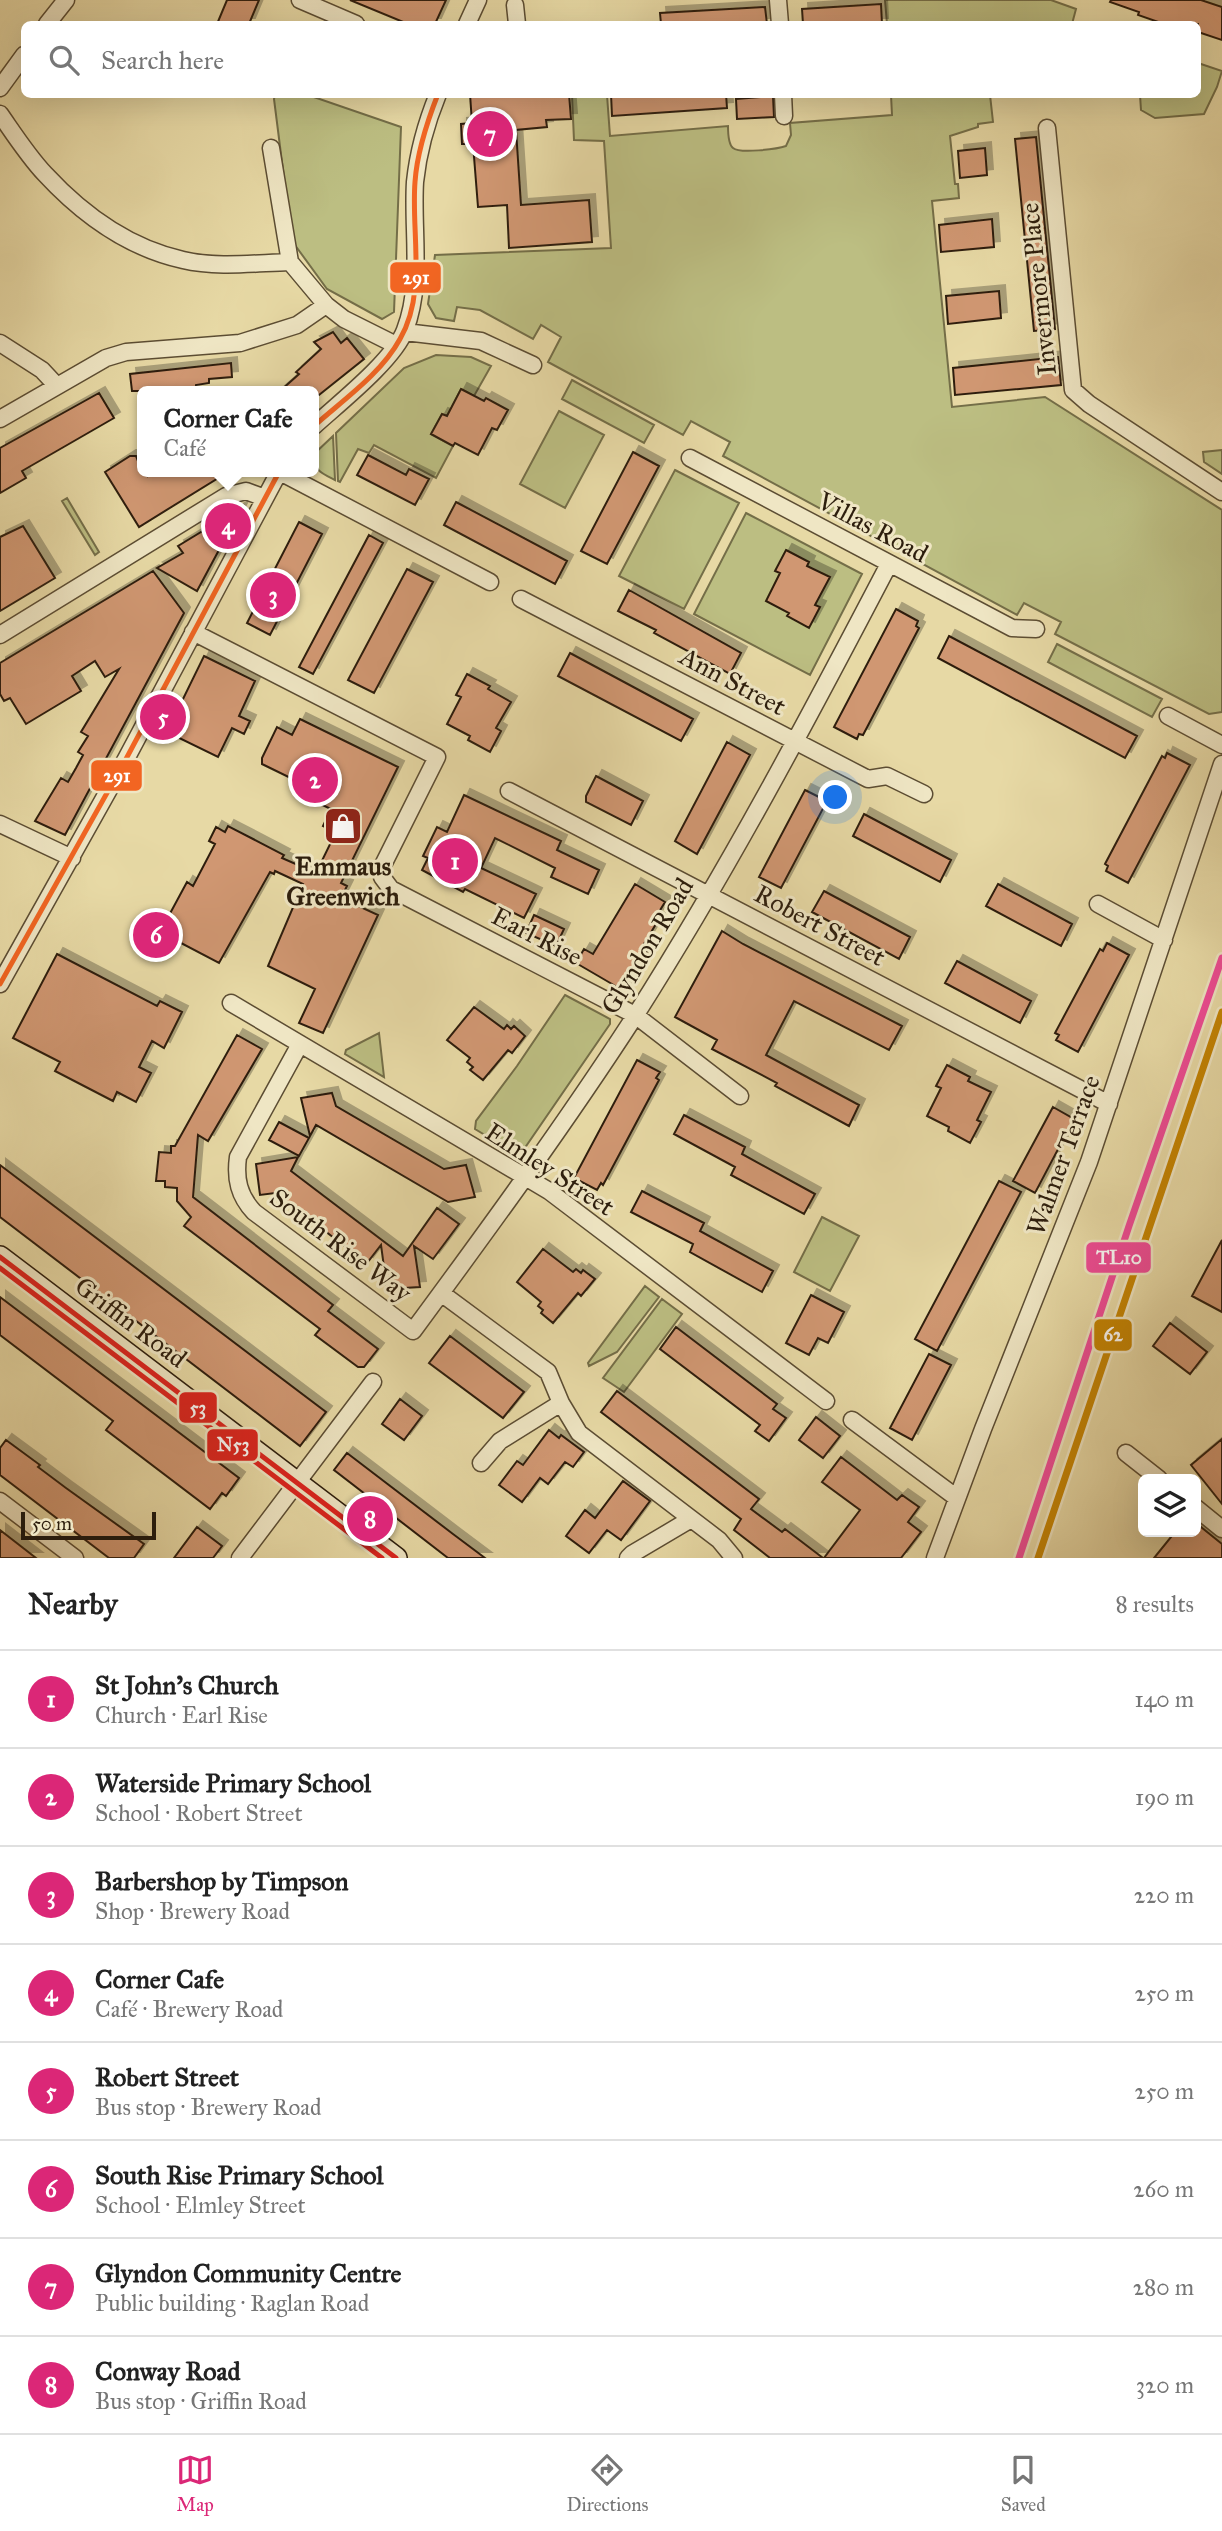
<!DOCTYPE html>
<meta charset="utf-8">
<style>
body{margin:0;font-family:"IM FELL Great Primer",serif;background:#f6f6f6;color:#222}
.controls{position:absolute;right:21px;bottom:21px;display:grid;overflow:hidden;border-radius:10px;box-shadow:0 7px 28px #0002}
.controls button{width:63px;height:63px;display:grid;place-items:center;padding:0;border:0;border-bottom:2px solid #e0e0e0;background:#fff;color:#222;font:35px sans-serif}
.scale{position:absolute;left:21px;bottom:18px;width:135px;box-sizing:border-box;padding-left:7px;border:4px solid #2d1e0d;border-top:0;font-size:19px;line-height:24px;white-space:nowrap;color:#2d1e0d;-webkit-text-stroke:5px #efe6c4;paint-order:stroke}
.you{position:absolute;left:836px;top:798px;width:24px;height:24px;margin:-18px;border:5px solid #fff;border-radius:50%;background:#1a73e8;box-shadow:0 0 0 10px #1a73e833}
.badge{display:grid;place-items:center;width:46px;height:46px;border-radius:50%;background:#db2777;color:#fff;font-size:23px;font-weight:700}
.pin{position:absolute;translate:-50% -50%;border:4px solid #fff;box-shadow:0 2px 7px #0006}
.popup{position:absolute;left:137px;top:386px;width:182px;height:91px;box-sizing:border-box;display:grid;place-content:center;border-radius:10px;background:#fff;filter:drop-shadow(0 2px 5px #0005);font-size:23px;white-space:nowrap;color:#767676}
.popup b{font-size:26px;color:#222}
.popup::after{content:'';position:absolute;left:50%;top:100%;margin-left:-14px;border:14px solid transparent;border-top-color:#fff}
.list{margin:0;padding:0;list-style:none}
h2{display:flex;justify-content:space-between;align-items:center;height:91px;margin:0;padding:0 28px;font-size:30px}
h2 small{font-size:23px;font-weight:400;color:#767676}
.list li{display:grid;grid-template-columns:46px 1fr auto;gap:21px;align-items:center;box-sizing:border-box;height:98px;padding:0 28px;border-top:2px solid #e0e0e0}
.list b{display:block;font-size:26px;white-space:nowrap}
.list p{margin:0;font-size:23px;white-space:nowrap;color:#767676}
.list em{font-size:23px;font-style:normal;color:#767676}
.icon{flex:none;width:38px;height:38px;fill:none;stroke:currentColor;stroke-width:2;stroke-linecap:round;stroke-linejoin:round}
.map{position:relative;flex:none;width:1222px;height:1558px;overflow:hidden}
.search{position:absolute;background:#fff;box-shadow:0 7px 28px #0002;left:21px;right:21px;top:21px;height:77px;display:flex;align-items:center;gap:18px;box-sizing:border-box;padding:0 24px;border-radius:10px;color:#767676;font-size:26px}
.sheet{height:875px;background:#fff}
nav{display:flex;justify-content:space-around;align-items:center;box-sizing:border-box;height:98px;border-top:2px solid #e0e0e0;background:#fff;font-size:19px;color:#767676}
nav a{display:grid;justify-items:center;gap:4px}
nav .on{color:#db2777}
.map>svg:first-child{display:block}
.green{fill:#bcbe82;stroke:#746e48;stroke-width:2}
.building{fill:#d09772;stroke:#2d1e0d;stroke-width:2;filter:url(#shadow)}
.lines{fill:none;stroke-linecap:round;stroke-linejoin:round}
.street-casing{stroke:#5c4d33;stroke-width:19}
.secondary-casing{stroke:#2d1e0d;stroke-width:24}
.street{stroke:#efe6c4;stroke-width:16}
.secondary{stroke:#efe6c4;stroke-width:21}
.bus-1-casing{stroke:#efe6c4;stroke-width:10}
.bus-2-casing{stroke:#efe6c4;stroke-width:10}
.bus-3-casing{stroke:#efe6c4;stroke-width:10}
.bus-1{stroke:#f26522;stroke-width:5}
.bus-2{stroke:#dc241f;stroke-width:5}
.bus-3{stroke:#dc241f;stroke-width:5}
.rail-1-casing{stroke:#efe6c4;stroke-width:12}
.rail-2-casing{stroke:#efe6c4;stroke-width:12}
.rail-1{stroke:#ee4b95;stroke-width:7}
.rail-2{stroke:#c48403;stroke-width:7}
.labels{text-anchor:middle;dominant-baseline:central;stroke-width:6;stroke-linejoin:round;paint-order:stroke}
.street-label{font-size:26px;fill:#2d1e0d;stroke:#efe6c4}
.poi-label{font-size:26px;font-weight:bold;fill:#2d1e0d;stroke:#efe6c4}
.line-badge{stroke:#efe6c4;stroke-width:2.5}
.badge-label{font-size:19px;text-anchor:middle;font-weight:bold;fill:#fff}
</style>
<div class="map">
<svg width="1222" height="1558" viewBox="0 0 1222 1558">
<defs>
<filter id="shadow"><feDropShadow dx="6" dy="-6" stdDeviation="0" flood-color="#0004"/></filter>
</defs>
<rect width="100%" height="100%" fill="#e7d9a5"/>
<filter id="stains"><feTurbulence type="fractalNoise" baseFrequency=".00286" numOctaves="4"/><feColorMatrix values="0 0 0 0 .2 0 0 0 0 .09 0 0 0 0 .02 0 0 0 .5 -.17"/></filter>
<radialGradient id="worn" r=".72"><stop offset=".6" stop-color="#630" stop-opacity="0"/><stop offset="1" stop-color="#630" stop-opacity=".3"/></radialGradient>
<path class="green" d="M885 0H1051L1076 9 1072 24H887Z
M1198 63 1222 71 1217 87 1204 114 1155 118 1141 110 1140 95 1198 94Z
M275 95H308L401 127 394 312 382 319 327 289 292 241 274 99Z
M572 95H607L610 136 728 126C728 132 728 144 733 148 740 154 777 149 786 146L791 135 790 123 892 115 891 95H990L993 122 978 124V127L950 136 955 184H958L959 198 932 201 952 407 1045 397 1222 510V712L1209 714 1055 634 1061 622 1024 603 1017 615 723 456 730 442 691 421 683 435 548 362 561 337 541 325 533 339 480 310 457 307 454 321 436 318 428 304 435 255 611 248 604 141 574 140Z
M436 355 471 357 491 366 474 396 461 389 447 416 442 414 431 434 453 446 436 478 374 445 369 453 358 449 340 482 338 481 336 433 404 368Z
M572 380 654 425 644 443 562 399Z
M559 411 604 435 565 508 520 484Z
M333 436 335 480C321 473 314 471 314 454Z
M1222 450V474L1204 462 1203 452Z
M675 470 739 503 684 609 619 576Z
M67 498 99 552 95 555 62 501Z
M746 513 862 574 810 675 694 614Z
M1057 644 1162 699 1152 717 1048 662Z
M565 995 610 1019V1024L522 1152 518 1155 475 1129 476 1121 517 1066Z
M379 1033 384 1077 345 1054 346 1050Z
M822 1217 859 1236 830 1291 794 1272Z
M645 1286 659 1297 617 1352 589 1366 588 1363Z
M662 1299 682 1314 624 1392 603 1378Z"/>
<path class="building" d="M227 0H259L249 24H217Z
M350 0H446L435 24H408Z
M1111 0H1201L1222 7V40L1198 32V24H1164L1138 15 1139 12 1110 2Z
M881 4 882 24H803L802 9Z
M765 7 767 24H661L660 13Z
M470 94H569L571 119 546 120 547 127 516 130 521 205 589 200 592 242 509 248 507 205 478 207 473 144H462L461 124 472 123Z
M611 94H726L727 108 612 116Z
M773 96 774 117 737 119 736 99Z
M1036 137 1055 329 1034 331 1015 139Z
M985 148 987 175 960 178 958 151Z
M992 219 994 247 941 252 939 225Z
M999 291 1001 318 948 324 946 296Z
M333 332 341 343 347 338 364 359 314 399V391H280L299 374 296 372 321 349 314 342Z
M1058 357 1061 385 955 395 953 368Z
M231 363 232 377 209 379V383L196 385V388L183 391H132L130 374Z
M461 389 484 401 486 398 508 410 497 430 492 428 478 455 455 443 453 446 431 434 442 414 447 416Z
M99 393 114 418 22 471 26 478 0 493V448Z
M633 452 659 466 607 564 581 551Z
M368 455 406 475 409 469 429 479 415 505 357 475Z
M130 456H136L142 472H145L148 477 147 472H228L139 527 105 472Z
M456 502 567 561 555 584 444 525Z
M242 507 197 591 157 568 183 553 178 546Z
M299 522 322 534 270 635 247 623Z
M23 526 55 578 0 611V537Z
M369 535 383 543 313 674 299 667Z
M786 550 809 562 807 566 830 577 815 605 820 607 809 628 787 616 789 613 766 601 780 573 775 571Z
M407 569 433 582 374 693 348 680Z
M153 571 184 613 65 835 35 821 61 778 68 782 76 768 83 755 78 752 88 736 81 732 119 669 105 677 95 661 72 676 81 691 26 724 10 698 4 701 0 694V663Z
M629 590 741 653 730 674 654 633 656 630 618 611Z
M896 609 918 621 916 626 919 628 863 735 859 734 857 739 834 727Z
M949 636 1137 736 1125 758 938 658Z
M570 653 693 719 681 741 558 676Z
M204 656 255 681 239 716 250 721 244 734 232 728 218 757 171 734 185 705 181 703Z
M467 674 490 686 488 689 511 702 496 728 501 731 490 752 468 740 470 736 447 724 461 697 456 695Z
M300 719 398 767 341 883 347 886 341 898 378 915 323 1033 299 1023 315 989 268 966 303 884 275 871 274 874 270 872 219 963 160 932 187 882 193 886 215 844 209 841 216 827 225 832 228 826 284 855 282 858 316 873 336 832 323 826 331 809 297 793 301 783 262 764V758L277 727 292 735Z
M727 742 750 755 697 854 675 841Z
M1167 753 1190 765 1128 883 1106 871 1108 866 1105 864 1162 756 1165 758Z
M596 776 643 801 631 825 586 802V796Z
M805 790 827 801 781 888 759 877Z
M464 795 561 841 557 850 599 870 588 894 551 877 555 868 495 838 481 868 536 894 524 918 465 889 463 892 422 870 428 858 423 856 437 827 447 832Z
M864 814 951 860 940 882 853 836Z
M635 884 665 902 656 917 659 919 644 944 649 947 624 991 576 963 584 949 593 954Z
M998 884 1072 924 1061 946 986 906Z
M824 891 910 937 899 959 812 912Z
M534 915 564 929 556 946 526 933Z
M722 931 743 944 902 1026 889 1050 794 1001 766 1055 859 1105 849 1126 775 1086 777 1083 712 1049 717 1040 675 1017Z
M1107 943 1129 955 1078 1052 1056 1040 1059 1035 1055 1033 1100 949 1103 951Z
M57 954 157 1006 160 1001 182 1012 164 1048 152 1041 139 1067 151 1073 136 1102 117 1092 113 1101 55 1071 60 1062 13 1038Z
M957 961 1031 1001 1020 1023 945 983Z
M474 1007 504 1029 507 1025 511 1029 514 1026 525 1036 512 1053 508 1050 483 1080 470 1070 473 1067 467 1062 470 1058 447 1040Z
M237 1035 262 1049 208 1141 198 1135 193 1197 333 1305 328 1311 378 1349 364 1367H358L315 1335 320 1329 184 1226 191 1217 177 1201V1188L165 1187V1181H156L159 1152 171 1153V1146H175Z
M637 1060 660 1072 656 1078 659 1080 603 1185 601 1183 597 1190 574 1178Z
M947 1065 970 1077 968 1081 991 1092 977 1120 981 1122 970 1143 948 1131 949 1127 927 1116 941 1088 936 1086Z
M332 1093 336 1106 444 1169 466 1165 475 1197 448 1202 316 1125 310 1136 301 1098Z
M1053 1107 1074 1119 1035 1193 1013 1181Z
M684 1115 745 1147 742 1154 815 1194 804 1214 731 1175 735 1167 674 1134Z
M279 1122 309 1138 299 1156 269 1140Z
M298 1157 291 1171 403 1256 437 1208 459 1224 433 1259 414 1246 420 1287 387 1289 381 1245 367 1263 275 1193 260 1195 256 1164Z
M0 1165 326 1412 300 1446 0 1217Z
M999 1181 1021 1192 937 1351 915 1339Z
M642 1191 704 1223 700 1231 773 1271 762 1292 690 1252 693 1244 631 1212Z
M1222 1240V1312L1192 1296Z
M543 1249 573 1272 576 1269 581 1273 583 1270 595 1279 581 1296 578 1293 553 1323 541 1313 543 1310 538 1306 541 1302 517 1282Z
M811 1295 844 1312 828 1343 818 1338 809 1355 786 1343Z
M0 1297 239 1478 226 1496 222 1493 210 1509 106 1430 113 1421 0 1335Z
M1170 1323 1207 1352 1190 1374 1153 1346Z
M676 1327 777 1404 773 1409 786 1418 769 1441 755 1431 760 1425 660 1349Z
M450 1336 524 1392 503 1418 429 1363Z
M929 1354 951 1365 912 1440 890 1428Z
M617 1391 759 1499 751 1509 782 1532 785 1529 823 1558H770L734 1530 741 1519 601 1412Z
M400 1399 422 1416 404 1440 382 1424Z
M816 1417 840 1436 823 1458 799 1440Z
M549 1430 559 1438 561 1435 584 1452 573 1467 565 1462 548 1484 540 1478 522 1502 499 1485 517 1461 523 1465Z
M1222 1439V1504L1191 1465Z
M6 1440 40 1465 38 1467 66 1488 144 1544 134 1558H109L0 1475V1448Z
M347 1453 453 1534 485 1558H448L334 1470Z
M841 1457 897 1500 902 1495 919 1507 908 1522 921 1532 901 1558H824L860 1510 822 1482Z
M623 1481 650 1501 621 1540 607 1530 589 1553 566 1536 585 1510 595 1518Z
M1196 1523 1222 1544V1558H1154L1175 1532H1196Z
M197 1527 222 1546 213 1558H174Z
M0 1530 36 1558H0Z"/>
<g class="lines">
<defs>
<path id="street" d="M300 0 356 24
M778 0 780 24
M515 5 517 24
M47 24 66 0
M467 24 478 0
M0 88 24 55
M783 94 784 116
M0 114C14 134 28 156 45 174 82 214 129 248 183 260 217 268 255 263 290 262
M1047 128 1073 390 1089 404 1222 492
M271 148 290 262 326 305 344 319 396 345
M405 332 481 341 533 365
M0 343 42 370 56 385
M0 419 106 358 126 352 240 343 297 325 326 305
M314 426C338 404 394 360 405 330 423 283 412 231 415 182 418 153 427 121 438 94
M690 458 1012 628 1036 629
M280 472 490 582
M521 599 868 779 887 776 924 794
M193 632 437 757 383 865 382 877 391 889 635 1015 740 1096
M0 635 226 496 246 491 265 498
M1168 716 1222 745
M509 791 1109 1104
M0 824 72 858
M1098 904 1164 940
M0 984 126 759 279 472
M231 1003 549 1191 826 1401
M300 1044 238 1157C235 1179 239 1196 254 1212L413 1331C489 1228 565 1124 635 1016 728 870 809 717 889 564
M441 1293 548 1372 561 1403 579 1433 719 1540 734 1558
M852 1420 957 1498
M1126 1453 1159 1479
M481 1463 500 1441 561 1403
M0 1501 75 1558
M1196 1508 1222 1529
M240 1558 373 1382
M628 1558 632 1554 691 1519
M935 1558 983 1429 1089 1162 1222 764"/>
<path id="secondary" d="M0 1257 396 1558"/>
</defs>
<use href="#street" class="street-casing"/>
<use href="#secondary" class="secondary-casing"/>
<use href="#street" class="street"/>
<use href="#secondary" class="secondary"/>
<defs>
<path id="bus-1" d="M314 426C343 400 381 374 400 339 427 292 411 233 415 182 417 152 427 122 438 94
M0 984 126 759 279 472"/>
<path id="bus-2" d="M0 1257 396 1558"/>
<path id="bus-3" d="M0 1268 382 1558"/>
</defs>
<use href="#bus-1" class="bus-1-casing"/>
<use href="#bus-2" class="bus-2-casing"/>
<use href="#bus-3" class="bus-3-casing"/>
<use href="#bus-1" class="bus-1"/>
<use href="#bus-2" class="bus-2"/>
<use href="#bus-3" class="bus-3"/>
<defs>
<path id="rail-1" d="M1019 1558 1129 1226 1222 958"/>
<path id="rail-2" d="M1038 1558 1222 1012"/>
</defs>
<use href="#rail-1" class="rail-1-casing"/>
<use href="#rail-2" class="rail-2-casing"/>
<use href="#rail-1" class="rail-1"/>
<use href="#rail-2" class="rail-2"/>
</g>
<defs>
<symbol id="shop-square" viewBox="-11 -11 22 22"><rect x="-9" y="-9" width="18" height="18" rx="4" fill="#8f2418" stroke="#efe6c4"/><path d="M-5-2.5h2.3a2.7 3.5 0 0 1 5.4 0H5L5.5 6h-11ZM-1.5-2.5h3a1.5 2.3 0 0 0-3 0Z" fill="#fff"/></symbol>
</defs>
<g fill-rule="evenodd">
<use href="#shop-square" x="321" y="804" width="44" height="44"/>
</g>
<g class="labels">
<g class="street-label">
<text transform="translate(1038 289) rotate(-96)">Invermore Place</text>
<text transform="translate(873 527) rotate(28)">Villas Road</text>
<text transform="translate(733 681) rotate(28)">Ann Street</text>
<text transform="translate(820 925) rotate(28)">Robert Street</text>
<text transform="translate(537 936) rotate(27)">Earl Rise</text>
<text transform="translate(647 946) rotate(-59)">Glyndon Road</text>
<text transform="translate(1063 1155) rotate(-70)">Walmer Terrace</text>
<text transform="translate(550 1169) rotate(33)">Elmley Street</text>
<text transform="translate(341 1245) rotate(37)">South Rise Way</text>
<text transform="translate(131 1322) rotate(37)">Griffin Road</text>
</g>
<g class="poi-label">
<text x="343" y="866">Emmaus<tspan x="343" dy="30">Greenwich</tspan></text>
</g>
</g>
<g class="line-badge">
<rect x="389" y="261" width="53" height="33" rx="7" fill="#f26522"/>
<rect x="90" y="759" width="53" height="33" rx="7" fill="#f26522"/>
<rect x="1085" y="1241" width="67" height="33" rx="7" fill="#ee4b95"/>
<rect x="1093" y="1318" width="40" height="34" rx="7" fill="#c48403"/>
<rect x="178" y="1391" width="40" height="33" rx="7" fill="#dc241f"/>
<rect x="206" y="1428" width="53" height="34" rx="7" fill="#dc241f"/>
</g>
<g class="badge-label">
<text x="416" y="284">291</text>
<text x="117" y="782">291</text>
<text x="1119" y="1264">TL10</text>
<text x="1113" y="1341">62</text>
<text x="198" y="1414">53</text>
<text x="233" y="1451">N53</text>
</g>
<rect width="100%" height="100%" filter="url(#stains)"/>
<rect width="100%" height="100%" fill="url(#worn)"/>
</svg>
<div class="controls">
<button><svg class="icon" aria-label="layers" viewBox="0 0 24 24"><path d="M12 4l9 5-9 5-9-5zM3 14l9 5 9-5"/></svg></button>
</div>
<div class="scale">50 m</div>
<div class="you"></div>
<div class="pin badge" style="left:455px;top:861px">1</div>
<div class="pin badge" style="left:315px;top:780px">2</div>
<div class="pin badge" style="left:273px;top:595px">3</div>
<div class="pin badge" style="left:228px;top:526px">4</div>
<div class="popup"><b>Corner Cafe</b>Café</div>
<div class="pin badge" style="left:163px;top:717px">5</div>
<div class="pin badge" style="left:156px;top:935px">6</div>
<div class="pin badge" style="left:490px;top:134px">7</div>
<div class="pin badge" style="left:370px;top:1519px">8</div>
<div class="search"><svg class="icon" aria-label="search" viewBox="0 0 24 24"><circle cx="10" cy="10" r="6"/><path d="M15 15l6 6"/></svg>Search here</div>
</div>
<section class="sheet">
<h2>Nearby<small>8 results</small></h2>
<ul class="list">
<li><span class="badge">1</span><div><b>St John's Church</b><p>Church · Earl Rise</p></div><em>140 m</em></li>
<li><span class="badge">2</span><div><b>Waterside Primary School</b><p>School · Robert Street</p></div><em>190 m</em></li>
<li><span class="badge">3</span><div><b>Barbershop by Timpson</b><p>Shop · Brewery Road</p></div><em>220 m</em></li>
<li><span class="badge">4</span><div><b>Corner Cafe</b><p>Café · Brewery Road</p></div><em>250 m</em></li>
<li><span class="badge">5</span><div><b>Robert Street</b><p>Bus stop · Brewery Road</p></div><em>250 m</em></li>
<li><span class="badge">6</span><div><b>South Rise Primary School</b><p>School · Elmley Street</p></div><em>260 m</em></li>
<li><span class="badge">7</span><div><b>Glyndon Community Centre</b><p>Public building · Raglan Road</p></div><em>280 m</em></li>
<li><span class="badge">8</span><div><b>Conway Road</b><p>Bus stop · Griffin Road</p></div><em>320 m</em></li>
</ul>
</section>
<nav>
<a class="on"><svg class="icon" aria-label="map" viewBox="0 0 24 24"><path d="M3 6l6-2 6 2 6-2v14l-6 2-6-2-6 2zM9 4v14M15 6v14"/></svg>Map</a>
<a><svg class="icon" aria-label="directions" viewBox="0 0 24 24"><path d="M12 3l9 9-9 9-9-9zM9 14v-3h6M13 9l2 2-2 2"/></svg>Directions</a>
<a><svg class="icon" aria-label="saved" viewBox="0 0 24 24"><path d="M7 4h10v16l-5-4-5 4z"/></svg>Saved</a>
</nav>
